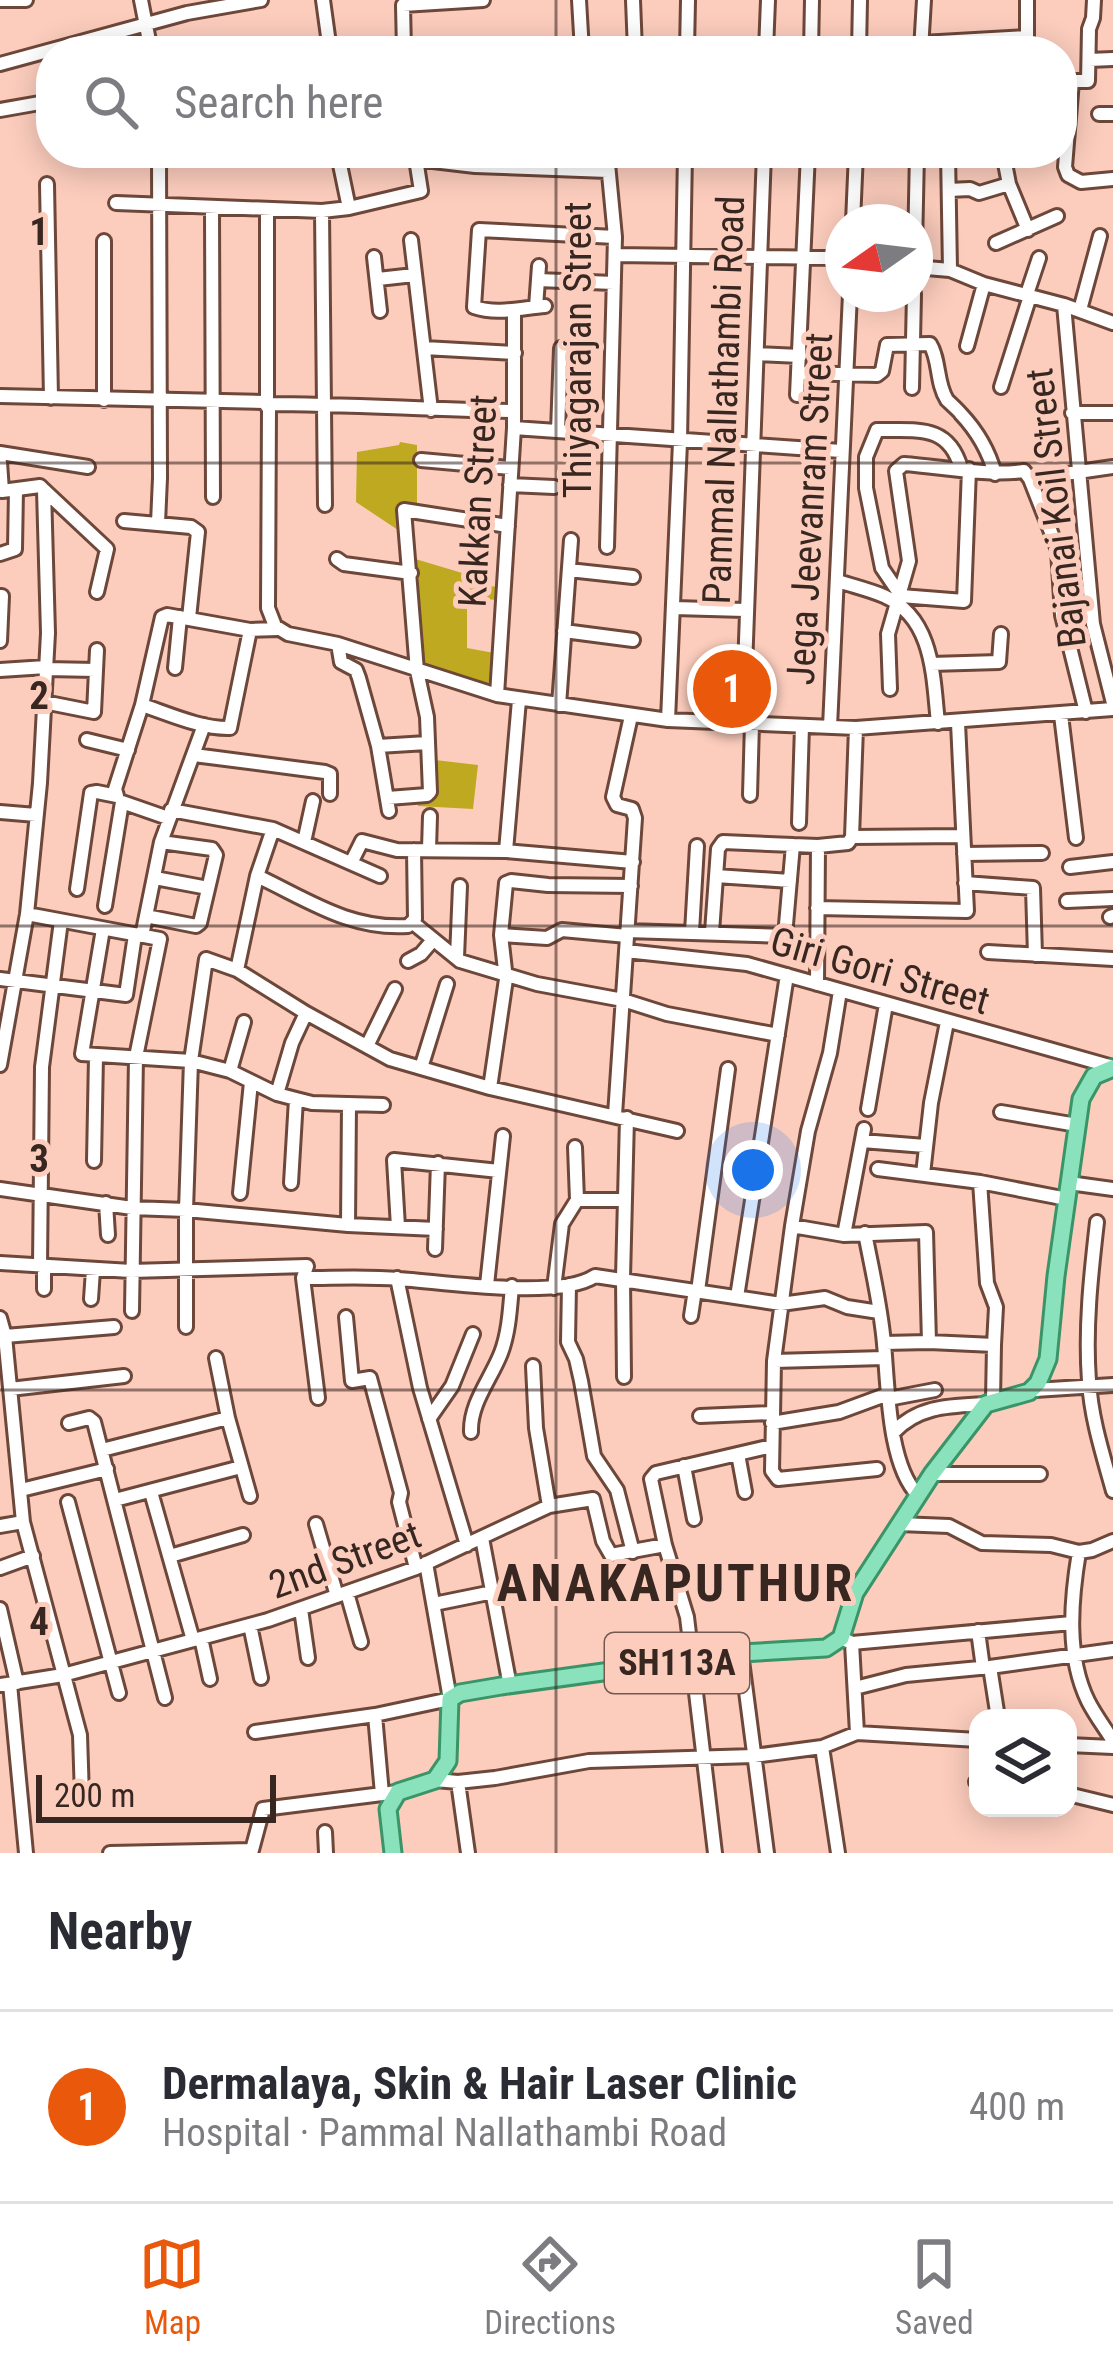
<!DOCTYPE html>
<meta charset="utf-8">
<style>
body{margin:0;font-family:"Roboto Condensed",sans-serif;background:#f7f7f7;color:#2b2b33}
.controls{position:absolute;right:36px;bottom:36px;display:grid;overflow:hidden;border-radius:24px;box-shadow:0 6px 30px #0003}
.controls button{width:108px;height:108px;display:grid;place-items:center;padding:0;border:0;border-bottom:3px solid #e1e1e2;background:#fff;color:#2b2b33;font:60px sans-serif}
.compass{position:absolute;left:825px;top:204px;width:108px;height:108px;border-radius:50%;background:#fff;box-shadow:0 6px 30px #0003;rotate:256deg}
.scale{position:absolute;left:36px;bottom:30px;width:240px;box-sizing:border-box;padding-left:12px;border:6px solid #382721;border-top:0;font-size:33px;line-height:42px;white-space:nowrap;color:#382721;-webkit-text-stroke:9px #fccdbd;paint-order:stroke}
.you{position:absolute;left:753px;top:1170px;width:42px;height:42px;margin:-30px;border:9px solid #fff;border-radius:50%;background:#1a73e8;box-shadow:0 0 0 18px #1a73e833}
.badge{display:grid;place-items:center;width:78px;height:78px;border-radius:50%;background:#ea580c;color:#fff;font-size:39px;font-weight:700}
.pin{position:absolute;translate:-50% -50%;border:6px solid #fff;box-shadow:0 3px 12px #0006}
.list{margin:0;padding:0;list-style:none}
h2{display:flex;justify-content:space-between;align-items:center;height:156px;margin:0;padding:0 48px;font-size:51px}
h2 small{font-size:39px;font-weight:400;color:#7c7c81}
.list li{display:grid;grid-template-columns:78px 1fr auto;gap:36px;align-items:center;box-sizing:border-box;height:192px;padding:0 48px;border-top:3px solid #e1e1e2}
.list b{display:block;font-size:45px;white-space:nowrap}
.list p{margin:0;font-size:39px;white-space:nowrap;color:#7c7c81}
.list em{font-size:39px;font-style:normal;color:#7c7c81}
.icon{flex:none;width:66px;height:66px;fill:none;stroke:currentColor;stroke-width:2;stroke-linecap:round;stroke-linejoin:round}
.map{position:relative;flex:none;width:1113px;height:1853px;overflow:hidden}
.search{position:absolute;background:#fff;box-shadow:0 6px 30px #0003;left:36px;right:36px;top:36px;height:132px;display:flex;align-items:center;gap:30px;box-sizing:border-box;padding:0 42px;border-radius:48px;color:#7c7c81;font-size:45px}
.sheet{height:348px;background:#fff}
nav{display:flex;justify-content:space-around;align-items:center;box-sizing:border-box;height:168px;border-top:3px solid #e1e1e2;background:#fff;font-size:33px;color:#7c7c81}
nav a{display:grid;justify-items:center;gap:6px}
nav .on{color:#ea580c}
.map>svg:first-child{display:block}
.green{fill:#bea920}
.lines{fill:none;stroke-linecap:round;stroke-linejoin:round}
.minor-casing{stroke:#6d473a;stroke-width:18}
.major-casing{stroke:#3a9467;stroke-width:21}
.minor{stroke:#fff;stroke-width:12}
.major{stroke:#89e2bb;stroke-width:15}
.grid{fill:none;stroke:#382721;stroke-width:3;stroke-opacity:0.55}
.labels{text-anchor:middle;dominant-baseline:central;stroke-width:10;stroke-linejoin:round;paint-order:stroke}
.shield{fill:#fccdbd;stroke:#735950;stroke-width:3}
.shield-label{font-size:36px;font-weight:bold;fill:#382721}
.street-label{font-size:39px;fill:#382721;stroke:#fccdbd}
.district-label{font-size:51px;font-weight:bold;letter-spacing:3px;fill:#382721;stroke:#fccdbd}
.grid-label{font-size:39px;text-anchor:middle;font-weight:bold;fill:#382721;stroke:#fccdbd;stroke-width:10;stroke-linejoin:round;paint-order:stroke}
</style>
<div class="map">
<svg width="1113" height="1853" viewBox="0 0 1113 1853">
<rect width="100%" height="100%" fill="#fccdbd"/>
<path class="green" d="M400 442 417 445V507L401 532 356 502 357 452 399 445Z
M412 558 469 575V584L499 587 498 600 467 598V648L494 653 491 681 486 684 431 670 421 663Z
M435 760 478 765 473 809 418 806 419 799 431 798Z"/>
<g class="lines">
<defs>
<path id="minor" d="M0 0H26
M141 0 151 51
M323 0 330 51
M579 0 582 51
M633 0 635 51
M1027 0V51
M922 43 1027 37
M921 50 924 0
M404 51 403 5 483 0
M687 51 688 0
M766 51 768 0
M811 51 812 0
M859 51 860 0
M1089 60 1113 59
M0 64 187 13 261 0
M1062 77 1072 81H1088L1089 29 1093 18 1094 0
M1072 81 1065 167 1068 175 1081 182 1113 179
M0 110 51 101
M1099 114H1113
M256 153 280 156 338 155 349 208
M948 153 950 270
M1003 153 1009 184 1028 230
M416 155V159L475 166 608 171
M47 184 51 398
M949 190 970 189 979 193 1009 184
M116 203 322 211 349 208 421 191 416 159
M212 208 213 497
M267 209V404C349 404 432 410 514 411
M322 211 325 505
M853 222 856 153
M411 240 431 410
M104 241V400
M996 243 1057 216
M915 248 917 153
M615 255 843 258
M374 257 380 311
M915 267 950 270 984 284 1064 305 1113 323
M378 279 414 275
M538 280 614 283
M1027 294 1039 258
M1064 305 1093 624 1113 703
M545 306C521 308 497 315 474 307L479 230 615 237
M536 307 539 266
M1080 310 1100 236
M967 346 984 284
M424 348 515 353
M757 354 800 356
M799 373 877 375 882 371 887 345 930 344C940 360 936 383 947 400 949 402 960 412 961 414 977 431 989 452 995 474
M1001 387 1030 296
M912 388 914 294
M797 395 808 153
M0 396 264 402 269 409 268 608 275 626 288 634 338 644 497 695 668 720 856 728 1113 709
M1072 413H1113
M514 428 841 451
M558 431 561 348
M0 453 88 467
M421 460 511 468
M0 462 2 491 40 486 44 490 48 633 40 783 27 914 0 1065
M1030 479 1058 550 1062 615 1086 712
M510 485 554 487
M44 490 107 549 97 592
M124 521 191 527 198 532 189 618
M158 523 160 478 159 153
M607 547 615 237 607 153
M0 554 15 549 16 490
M337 559 344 564 411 573
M569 570 633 577
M838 581C853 586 870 590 884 596 934 618 933 677 938 723
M0 596H2L0 641
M901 596 882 568 866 488V457L877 430C916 431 948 423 961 468
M901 596 964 601 969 469
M674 608 745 610
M564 631 633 640
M338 644 341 662 356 670 359 678 378 746 389 811
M931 664 999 662 1001 634
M175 668 180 617
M46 669 96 670
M0 670 46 667
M890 689 888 634 909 561 896 471 904 464C944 467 985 476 1024 471L1030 479 1113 467
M497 695 514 428V311
M44 702 94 712 97 650
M142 705C169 714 202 729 230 728L250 630
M559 705 571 540
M1061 715 1076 838
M668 720 680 442 685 153
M743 722 764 153
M830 727 850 294
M87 740 128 750
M378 746 427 743
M194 755 325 772 330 774V794
M750 795 752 723
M388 798 427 795 430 792 427 717 417 671 404 510 508 526
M171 810 273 829 380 876
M0 812 36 815
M799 823 802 726
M852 837 856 728
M304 842 313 801
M429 849 430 816
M506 851 519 700
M964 854 1042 853
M351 863 362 841 397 850 506 851 633 862
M1070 867 1113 862
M257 876C308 900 350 930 408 926L415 919 414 850
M716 876 790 881
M155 878 208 888
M965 883 1033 888 1035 955
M77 889 91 793 97 792 117 796 115 789 142 705 162 617 167 615 250 630 278 629
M1067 901 1113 899
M105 906 122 802 168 818
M817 908 967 911 958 723
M27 914 160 939 136 1057 132 1311
M146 916 196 926 200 923 216 855 212 849 161 842
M1110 917 1113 916
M412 922 460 961 537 984 623 1000 667 1014 778 1035
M103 929 82 1054 191 1061 230 1071 277 1094 296 1099 312 1103 383 1105
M627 931 785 936 793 845
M692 932 697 846
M712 932 718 849 723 842 818 846 848 843 852 837 963 836
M501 935 547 938 562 930 627 936
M142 936 161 842 204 725
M626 951 747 964 1113 1067
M988 952 1113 959
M457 957 460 886
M408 961 421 954 433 940
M237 970 306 1013 390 1059 490 1088 677 1131
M0 979 126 995 135 935
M817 984 818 846
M840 991 830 1053 808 1131 792 1226 774 1361 772 1471 778 1479 877 1469
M367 1046 395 989
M421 1068 447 984
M230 1071 244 1022
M490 1088 506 979 501 935 506 883 511 881 548 885 631 886
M277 1094 292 1043 306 1013
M868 1109 886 1004
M1001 1112 1077 1125
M615 1115 635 818 632 809 617 805 613 797 631 716
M862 1141 925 1146
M94 1161 96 1056
M878 1169 980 1182 1067 1199
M923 1174 931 1103 947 1022
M980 1182 987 1283 996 1307 994 1345
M291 1183 296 1099
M1069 1183 1113 1189
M0 1189 132 1208 186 1210 348 1225 436 1229
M240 1193 251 1082
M577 1200H624
M106 1203 108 1235
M1097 1222C1091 1274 1085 1328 1089 1381 1091 1418 1103 1455 1113 1491
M348 1225 349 1104
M792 1226 844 1235 926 1232 929 1342 994 1345 993 1400
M398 1227 394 1160 499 1171
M865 1233C872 1270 881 1307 884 1344 888 1385 888 1465 918 1495
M844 1235 864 1129
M435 1249 438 1163
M0 1263 131 1271 307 1266 303 1278 318 1398
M40 1266 42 1067 61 921
M303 1278C335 1278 367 1276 399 1279 445 1282 559 1300 595 1276L781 1304 825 1298 847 1307 879 1312
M397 1278 420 1388 467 1545
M487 1285 503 1136
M569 1285 568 1342 576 1359 581 1381 594 1456 617 1490 633 1552
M554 1288 562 1224 577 1200 575 1147
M44 1289V1266
M698 1291 728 1069
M737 1297 787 975
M91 1299 93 1270
M691 1316 695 1290
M346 1317 352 1381 370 1378 401 1493 399 1502 416 1568
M0 1318 5 1336 23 1522 80 1735 82 1796
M186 1327V1210L191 1061 206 959 237 970 257 876 273 829
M5 1336 114 1327
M884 1343 929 1342
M216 1358 228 1418 250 1496
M774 1361 884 1358
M533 1366 536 1428 549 1506
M624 1377 623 1278 627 1118
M10 1389 124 1376
M1035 1390 1113 1385
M888 1399 935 1390
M700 1416 772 1413
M429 1419 452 1386 473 1334
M69 1423 89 1418 94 1422 165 1698
M772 1423 839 1412 888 1394
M471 1432C470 1403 491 1379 501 1353 509 1332 510 1308 512 1286
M894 1432C919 1405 952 1406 986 1404
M102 1450 228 1418
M738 1454 745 1492
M684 1466 694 1519
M932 1474H1040
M21 1490 107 1469
M151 1492 193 1640
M115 1500 241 1467
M68 1502 119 1693
M316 1524 337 1596
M899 1524 949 1526 982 1543 1051 1545 1079 1552 1092 1550 1113 1541
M0 1526 23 1522
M482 1538 510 1686
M1079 1552C1071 1600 1066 1656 1088 1701 1095 1715 1105 1728 1113 1741
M170 1556 243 1535
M0 1568 33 1556
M347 1593 361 1642
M434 1604 493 1592
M0 1609 17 1683
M301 1609 308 1658
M250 1625 261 1678
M978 1631 983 1668
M201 1638 210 1679
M841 1638 852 1643 857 1733 978 1740
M852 1643 1072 1623
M741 1653 767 1853
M990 1667 998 1718
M10 1684 26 1853
M0 1685 63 1675 268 1620 416 1568 549 1506 593 1499 603 1541 611 1555 665 1545
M855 1688 906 1675 990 1667 1113 1650
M375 1715 382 1794
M255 1732 375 1715 450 1699 426 1563
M1068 1745 1113 1747
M822 1747 838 1853
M435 1780 458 1782 495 1778 589 1761 754 1756 822 1747 857 1733
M458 1782 468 1853
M976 1782H978
M1068 1794 1113 1805
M325 1832 326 1853
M110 1853 252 1850 263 1809 398 1792
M715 1853 687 1617 665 1545 651 1479 656 1473 772 1446"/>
<path id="major" d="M450 1699 460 1693 501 1686 741 1653 826 1648 841 1638 855 1593 932 1474 986 1404 1029 1392 1038 1383 1048 1359 1056 1276 1081 1099 1094 1076 1113 1068
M393 1853 388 1809 398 1792 435 1780 448 1761 450 1699"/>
</defs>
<use href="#minor" class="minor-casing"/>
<use href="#major" class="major-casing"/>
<use href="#minor" class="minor"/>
<use href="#major" class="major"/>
</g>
<path class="grid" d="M556 0V51M556 153V1853M0 463H1113M0 926H1113M0 1390H1113"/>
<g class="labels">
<rect class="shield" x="605" y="1633" width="144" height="60" rx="9"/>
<g class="shield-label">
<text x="677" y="1663">SH113A</text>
</g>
<g class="street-label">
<text transform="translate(578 350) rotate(-90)">Thiyagarajan Street</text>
<text transform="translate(724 400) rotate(-88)">Pammal Nallathambi Road</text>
<text transform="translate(478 501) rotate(-87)">Kakkan Street</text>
<text transform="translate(1056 508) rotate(-97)">Bajanai Koil Street</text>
<text transform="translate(810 509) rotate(-87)">Jega Jeevanram Street</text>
<text transform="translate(880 971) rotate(16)">Giri Gori Street</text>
<text transform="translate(345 1560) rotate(-20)">2nd Street</text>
</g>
<g class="district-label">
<text x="676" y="1583">ANAKAPUTHUR</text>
</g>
</g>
<g class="grid-label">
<text x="39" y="245">1</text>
<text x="39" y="709">2</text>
<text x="39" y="1172">3</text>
<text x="39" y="1635">4</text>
</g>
</svg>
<div class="controls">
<button><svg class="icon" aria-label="layers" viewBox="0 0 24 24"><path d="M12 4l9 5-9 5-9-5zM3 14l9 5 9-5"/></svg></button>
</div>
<svg class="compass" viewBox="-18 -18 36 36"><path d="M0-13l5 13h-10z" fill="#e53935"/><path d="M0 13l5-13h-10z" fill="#7c7c81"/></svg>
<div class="scale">200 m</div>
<div class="you"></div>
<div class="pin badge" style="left:732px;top:689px">1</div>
<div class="search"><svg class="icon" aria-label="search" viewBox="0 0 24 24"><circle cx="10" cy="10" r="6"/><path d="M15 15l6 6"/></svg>Search here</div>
</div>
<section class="sheet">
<h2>Nearby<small></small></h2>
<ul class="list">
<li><span class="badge">1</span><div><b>Dermalaya, Skin &amp; Hair Laser Clinic</b><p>Hospital · Pammal Nallathambi Road</p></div><em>400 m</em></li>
</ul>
</section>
<nav>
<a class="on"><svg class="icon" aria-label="map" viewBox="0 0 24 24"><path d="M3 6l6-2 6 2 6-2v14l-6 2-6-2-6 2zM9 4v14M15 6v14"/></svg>Map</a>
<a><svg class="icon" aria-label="directions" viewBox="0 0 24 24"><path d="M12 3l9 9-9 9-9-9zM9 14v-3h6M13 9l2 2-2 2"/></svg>Directions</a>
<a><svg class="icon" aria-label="saved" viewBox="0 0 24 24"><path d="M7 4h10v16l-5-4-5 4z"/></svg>Saved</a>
</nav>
